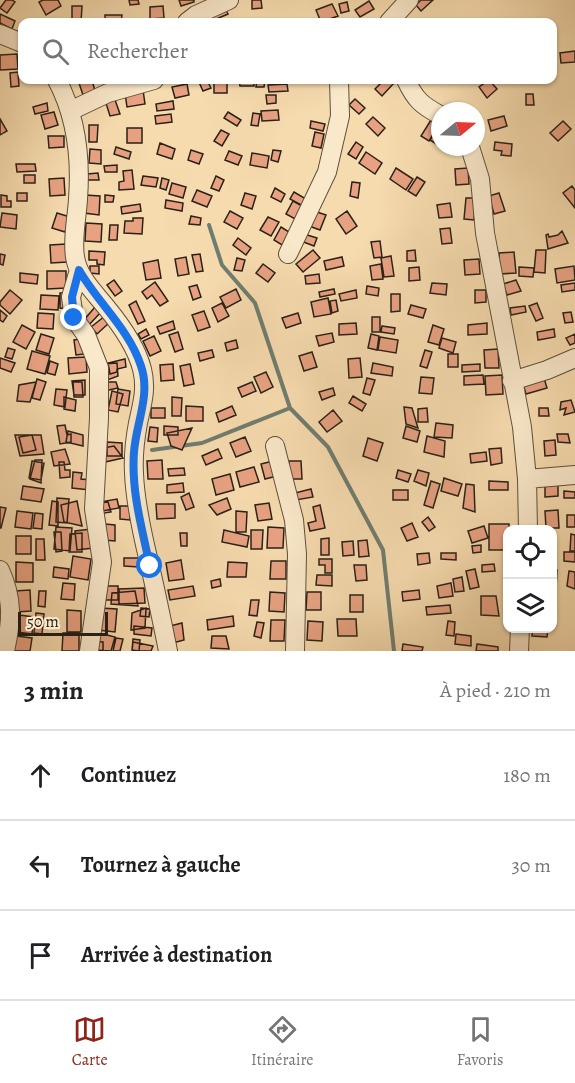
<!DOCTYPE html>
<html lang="fr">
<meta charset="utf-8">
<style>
body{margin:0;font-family:Alegreya,serif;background:#f6f6f6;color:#202124}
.controls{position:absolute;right:18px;bottom:18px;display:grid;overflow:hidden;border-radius:12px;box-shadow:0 2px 4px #0004}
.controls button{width:54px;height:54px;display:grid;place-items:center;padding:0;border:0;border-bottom:2px solid #e0e0e0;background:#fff;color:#202124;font:30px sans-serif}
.compass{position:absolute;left:431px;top:102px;width:54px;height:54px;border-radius:50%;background:#fff;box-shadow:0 2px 4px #0004;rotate:71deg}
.scale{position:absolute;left:18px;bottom:15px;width:90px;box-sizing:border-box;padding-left:6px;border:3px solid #2a2117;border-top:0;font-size:16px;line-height:21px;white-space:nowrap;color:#2a2117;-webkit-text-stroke:4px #f9e8ca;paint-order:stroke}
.stop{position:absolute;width:18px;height:18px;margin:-14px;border:4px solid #1a73e8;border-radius:50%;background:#fff}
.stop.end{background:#1a73e8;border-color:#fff;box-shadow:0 2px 6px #0008}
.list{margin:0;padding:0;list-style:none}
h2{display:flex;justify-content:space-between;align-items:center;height:78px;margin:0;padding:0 24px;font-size:26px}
h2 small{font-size:20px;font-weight:400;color:#757577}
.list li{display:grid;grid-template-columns:39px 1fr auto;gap:18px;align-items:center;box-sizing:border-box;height:90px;padding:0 24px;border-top:2px solid #e0e0e0}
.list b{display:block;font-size:22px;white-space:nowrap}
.list em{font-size:20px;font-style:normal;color:#757577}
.icon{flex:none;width:33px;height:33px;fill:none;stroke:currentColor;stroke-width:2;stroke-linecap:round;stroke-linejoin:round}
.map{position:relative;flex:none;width:575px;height:651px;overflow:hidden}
.search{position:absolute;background:#fff;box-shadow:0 2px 4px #0004;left:18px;right:18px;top:18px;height:66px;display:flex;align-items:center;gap:15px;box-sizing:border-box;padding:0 21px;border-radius:12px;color:#757577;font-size:22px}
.sheet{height:348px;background:#fff}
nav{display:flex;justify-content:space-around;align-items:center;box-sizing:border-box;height:84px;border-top:2px solid #e0e0e0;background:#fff;font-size:16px;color:#757577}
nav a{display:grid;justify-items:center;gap:3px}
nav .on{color:#8f2418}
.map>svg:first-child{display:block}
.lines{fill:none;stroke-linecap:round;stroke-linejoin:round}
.stream{stroke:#6f7d70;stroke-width:4}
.building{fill:#e8a282;stroke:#2a2117;stroke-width:1.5}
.minor-casing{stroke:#5d503d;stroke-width:20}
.minor{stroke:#f9e8ca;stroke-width:18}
.route{stroke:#1a73e8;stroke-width:8}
</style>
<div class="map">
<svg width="575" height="651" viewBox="0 0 575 651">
<rect width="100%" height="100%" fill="#f6dbae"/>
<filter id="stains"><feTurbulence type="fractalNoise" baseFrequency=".00333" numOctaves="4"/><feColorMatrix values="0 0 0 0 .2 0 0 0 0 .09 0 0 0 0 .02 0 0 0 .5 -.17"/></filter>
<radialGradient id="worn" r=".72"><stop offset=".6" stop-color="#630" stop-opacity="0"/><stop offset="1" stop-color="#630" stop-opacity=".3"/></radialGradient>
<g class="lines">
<path class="stream" d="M209 225 222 265 255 303 290 408 328 447 383 550 394 651
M152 450 202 443 290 408"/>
</g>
<path class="building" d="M6 0H12L15 2 7 13 0 8Z
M43 0H58L61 6 46 15 39 2Z
M129 0H138L139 4 130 5Z
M179 0H194V2L181 6Z
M252 0H261L262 8 252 9Z
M421 0H433L421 11 416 5Z
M369 1 374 9 360 17 355 10Z
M347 2 349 11 341 13 339 4Z
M332 4 338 16 321 22 316 10Z
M72 6H82L81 22H72Z
M163 6 164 18 150 19V7Z
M225 8 228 14 214 20 211 14Z
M0 14 15 21 12 29 0 23Z
M105 15H122L121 22H105Z
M575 51V62L561 63 560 53Z
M17 54 18 69 0 70V55Z
M18 72 19 86 11 87 10 73Z
M78 80H92L95 91 83 95Z
M198 80H207L211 88 203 91Z
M214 80H227V93H214Z
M239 80H254V86H240Z
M257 80H265L264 87H256Z
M302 80H319V82H302Z
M384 80H388L393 84 382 96 375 89Z
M489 80 497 89 487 98 479 87Z
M187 84 189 95 175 98 172 87Z
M287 84 288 91 269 92 268 85Z
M143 90 145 104 127 107 125 93Z
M526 94H533L534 105H526Z
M266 95H276V103L267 104Z
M114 97 120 114 110 116 105 100Z
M355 99 365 108 359 114 349 105Z
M173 101 174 109 157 111 156 104Z
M47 103 48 111 35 114 33 107Z
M278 110 279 120 262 121 261 111Z
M54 112 58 125 45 129 41 115Z
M228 112 241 120 237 126 224 118Z
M253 113 260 114 258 126 251 125Z
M171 114 172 122 156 124 155 116Z
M504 116 507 126 491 131 488 120Z
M373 117 385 128 378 136 366 124Z
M0 119 7 131 0 135Z
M431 120 439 125 429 141 421 136Z
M311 121 325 124 323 131 310 128Z
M563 121 571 129 558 141 550 133Z
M89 125H98L97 142H89Z
M127 128H142V143H127Z
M221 130 229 134 222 146 214 141Z
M437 130 440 132V141L438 145 430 140Z
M315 132 324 134 321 148 312 146Z
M48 136H64V147L49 148Z
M356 142 363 147 356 159 348 154Z
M495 142 512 144 511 156 501 155 502 151 494 150Z
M160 143 175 149 172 159 157 154Z
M116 147 131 152 129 159 114 154Z
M450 147H463V148L453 153Z
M90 149 101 150V164L89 163Z
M191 150 203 154 199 164 188 160Z
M273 150 281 151 278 162 271 160Z
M229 151 242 156 238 165 225 160Z
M366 152 382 163 375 174 359 163Z
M252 153 269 156 267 168 250 165Z
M16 164H35L36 171 17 172Z
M117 165V172H105L104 166Z
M396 168 413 179 406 190 390 179Z
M468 168 469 184 456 185 455 169Z
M132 170 134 189 119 190V182L124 181 123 171Z
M98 173 99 180H87V174Z
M24 175H35V183H24Z
M143 176 158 178 156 187 141 185Z
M216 176 224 180 219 191 211 188Z
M417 177 425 182 416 196 408 191Z
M64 178 65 195 50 196 49 179Z
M162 178 169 180 166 190 160 188Z
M352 182 360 183 358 198 350 196Z
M172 183 186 187 183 198 169 194Z
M572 186 575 190V208L563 193Z
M275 188 285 194 281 202 271 197Z
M197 190 212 196 207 207 192 201Z
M294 192 306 199 303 206 290 199Z
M17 193H27V201H17Z
M245 193 256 196 252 209 241 205Z
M499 193 505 211 494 214 489 196Z
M1 195 7 196V201H11V207H1Z
M85 195 100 196 99 215 84 213Z
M105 195 114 196 113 202H105Z
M466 198H476L474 220 464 219Z
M166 200 183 203 182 211 165 208Z
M293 201 304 207 297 220 286 214Z
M450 203 452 217 439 218 437 205Z
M140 204 141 211 122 214 121 207Z
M230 211 243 218 237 229 224 222Z
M314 211 326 215 320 230 309 226Z
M347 211 357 226 346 234 336 219Z
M2 213 17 215 16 229 0 227Z
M57 213 70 217 65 232 52 228Z
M191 216 201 218 200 225 189 224Z
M268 217 279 222 271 236 260 230Z
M133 218H143L142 234 124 233 125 221H133Z
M86 223 102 224 101 242 85 241Z
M110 225H118L117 240H109Z
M281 227 289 232 282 245 274 240Z
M450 228 452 243 442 244 440 229Z
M562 231 568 243 548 249 546 235 548 234 549 237 558 235Z
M304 234 317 238 314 246 301 241Z
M238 238 251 248 246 255 233 245Z
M380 241 382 257 374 258 371 242Z
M66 244 67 262 51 263 50 245Z
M313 250 320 258 303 272 296 264Z
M415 250 416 261H407V251Z
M536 250H546L545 273 534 272Z
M89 251 105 252 104 265 97 264V260H89Z
M514 252 516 273 500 274 499 253Z
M0 254 5 255 3 265 0 264Z
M200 254 203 271 196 272 192 255Z
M391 256 394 276 384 277 381 258Z
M186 257 189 274 178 276 175 259Z
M342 257 344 266 326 270 324 261Z
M237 258 245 260 242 271 234 270Z
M479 259 480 274 465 275 464 260Z
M158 260 161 278 146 280 143 263Z
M263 264 275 273 268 282 256 273Z
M381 264 383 279 372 280 370 266Z
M90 266H99V274L90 273Z
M574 266 575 280 557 283 555 269Z
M419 267 420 280 409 281V268Z
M519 267 534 268 533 277 519 276Z
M47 271H66V288L47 289Z
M20 273 38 275 37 284 20 282Z
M319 274 320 283 306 284 305 276Z
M114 280 122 291 115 296 107 285Z
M516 280 521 291 507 295 503 284Z
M155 282 168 301 160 306 152 295 147 299 142 292Z
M432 283 447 284 446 295 430 293Z
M575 283V290L562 292 561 285Z
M197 285 201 297 193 300 189 287Z
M367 286 379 288 378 296 366 294Z
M236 289 241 300 226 308 220 297Z
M334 289 335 294 320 297 319 292Z
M10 290 22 300 10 314 0 305V302Z
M356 290 357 298 341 301 339 294Z
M475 290H486V302L475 303Z
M60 293H67V309L60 308Z
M391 294H400V311L391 312Z
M41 295 59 296 58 310 40 309Z
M328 298 331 314 314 317 311 302Z
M336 300 338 311 332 313 330 301Z
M136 301 145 321 138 324 129 305Z
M222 303 229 316 218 322 212 308Z
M537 303 543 318 536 321 529 306Z
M411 305 426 309 423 318 408 314Z
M525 306 526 312 511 315 510 308Z
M95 307 101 312 88 326 83 321Z
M0 310 7 316 3 322 0 320Z
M204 311 210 327 198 331 192 315Z
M571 312 573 322 565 323 563 313Z
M38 313 54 314 53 329 37 328Z
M298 313 301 323 286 328 282 318Z
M105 316 110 322 97 334 91 327Z
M372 317H380V332H372Z
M173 321 175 329 160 334 157 327Z
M356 323 357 334 339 335V324Z
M487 323V334L468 335V325Z
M22 325 35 332 26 349 13 342Z
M433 325 444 329 439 345 428 342Z
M382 326 395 328 394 334 381 332Z
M146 329 149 335 141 339 138 334Z
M554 329 555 337 538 340 537 332Z
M178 332 183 349 175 352 169 335Z
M332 333 334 342 319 346 316 336Z
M41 334 54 338 49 354 36 350Z
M371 334 379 336 377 350 368 348Z
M575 334V343L570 345 566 338Z
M154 336 161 351 150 356 143 341Z
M380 337 398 340 396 353 378 350Z
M442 338 456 342 453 353 439 348Z
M81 339 84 354 76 355 74 340Z
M236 340 238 348 227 351 225 343Z
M8 348 15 350 12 359 5 357Z
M498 349 499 368H485L484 350Z
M212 350 214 357 200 361 198 353Z
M425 350 432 352 427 368 420 366Z
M32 351 50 356 45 374 27 369Z
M312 352 317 367 304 371 299 356Z
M448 354H458V367H448Z
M86 357 87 372 69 374 68 358Z
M0 358 15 363 11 372 0 368Z
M360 358 362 377 349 378 348 359Z
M125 359 126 367 117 369V372L110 374 108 363Z
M50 361 58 364 55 375 47 373Z
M117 363 118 376 102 382 103 364Z
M373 363 393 367 392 376 371 373Z
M173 364 174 380 161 381 160 365Z
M190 364 194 384 184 386 180 366Z
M480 364V371L462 372V365Z
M266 372 273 387 261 393 254 377Z
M483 375 484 384 464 385V376Z
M502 375 503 394 486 395 485 376Z
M421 377 434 378 432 394 419 393Z
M367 378 375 380 370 395 363 393Z
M544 378 547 388 526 394 523 384Z
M37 379 46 382 40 400 32 398Z
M85 380V395H74L72 381Z
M36 382 30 402 17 401 19 385Z
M73 382H82L83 397H74Z
M102 382H116L118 388 104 391Z
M252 382 256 391 242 397 238 388Z
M333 388 335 395 322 400 319 392Z
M56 389 67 390 65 407 54 405Z
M118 389 130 391 128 406 116 404Z
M112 391 123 394 118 412 108 410Z
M353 396 366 404 362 411 349 403Z
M64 397 76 400 75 411 64 409Z
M172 397 182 398 181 416H172Z
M571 400 575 412 564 415 566 408 560 410 561 402Z
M186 406 203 407V421H186Z
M232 406 236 415 219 422 216 413Z
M404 407 412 408 418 428 406 424Z
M151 408H165V418H151Z
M427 408 428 422H418V409Z
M539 408H548L549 416H539Z
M333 410 342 421 327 432 319 422Z
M436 423 453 425 452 438 434 437Z
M65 425 67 435 71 434V442L60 444 57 426Z
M164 426 178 427V435H164Z
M406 426 420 431 417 442 403 438Z
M150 427 158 428 157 442 148 441Z
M192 428 182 450 171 446 167 433Z
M68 431 83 435V446L66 442Z
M557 434H568L570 443 558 442Z
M15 435H41L44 454 20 456Z
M32 435 36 450 23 453 19 437Z
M427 436 445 441 444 457 424 452Z
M245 437 251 451 236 457 230 443Z
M368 438 383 443 377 461 363 456Z
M555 440 556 455 545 456 544 441Z
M107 442 122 443V456H107Z
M114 446 123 458 105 462 103 448Z
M501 448 502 463 491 465 489 449Z
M65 449 70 464 54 466 51 452Z
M218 449 222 458 206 465 202 456Z
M486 452 487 461 471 463 470 454Z
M35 460H42L41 483 30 479Z
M162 460 163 479H148L147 461Z
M32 461 44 463 41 480 29 478Z
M273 461 277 476 265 479 261 464Z
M289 461H301L302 479H289Z
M59 462H64L65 470H70V477L60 478Z
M254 467 259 482 240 487 236 472Z
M184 468 185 475 169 476 168 469Z
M398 470 411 474 408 482 396 478Z
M418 470 429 473 426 486 414 481Z
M73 472 82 473 81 479 91 480 90 490 72 488Z
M230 474 234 490 216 495 212 479Z
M444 478 462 484 458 496 441 491Z
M431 481 440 484 433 508 424 505Z
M489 481 508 482V490H489Z
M545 481H558V496L545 497Z
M183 483 184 492 167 493V485Z
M466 484 474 485 475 512 463 508Z
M23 486 44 489 41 502 21 499Z
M311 489 313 497 296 500 295 493Z
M393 490H408V500H393Z
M564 491 575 492V498H564Z
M189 493 194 507 186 510 181 497Z
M57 498 69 499 67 523 56 522Z
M227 498 231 509 217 515 209 505Z
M117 499 119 508 102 511 100 502Z
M52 501 58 502V526L49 525Z
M77 501 82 526 64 522 61 505Z
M108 502 111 512 92 515 90 504Z
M269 503 272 519 258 521 255 505Z
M156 504H175V518L157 519Z
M320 505 325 528 310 531 308 523 316 521 313 507Z
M120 506H130V520L120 519Z
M0 507 6 508 1 528H0Z
M558 510 559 528H546L545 511Z
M17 511 33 513 31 529 15 527Z
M236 511 247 512 246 532H236Z
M35 513 43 514 42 529 33 528Z
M567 515H575V527H567Z
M428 517 435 527 429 531 422 522Z
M412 523 418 537 407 541 401 528Z
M105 524 115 525V541L104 540Z
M489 524H509V530H508V550H489Z
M484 526 488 538 472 543 468 531Z
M56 527 72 528 70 551 54 549Z
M268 527 284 528 283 548H267Z
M91 529 93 548 77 550 75 531Z
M224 530 249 536 247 547 222 542Z
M251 530H263L262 549H251Z
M54 532H61L62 551 56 552Z
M82 533V552H69L70 534Z
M180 533H187V546H181Z
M571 534 575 535V551H570Z
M16 536H31V554H16Z
M329 538V555H321V539Z
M36 539H44L45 560H36Z
M367 540 369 556 359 557 358 541Z
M353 541 354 555 343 556 342 542Z
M481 545V552L473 553 472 546Z
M564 552H575V562L564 561Z
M429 553 430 563 418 565 417 554Z
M441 553H456V560L441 559Z
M73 556 91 559 88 580 70 577Z
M124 558H139V567L124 566Z
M319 559H332V573H325V565H319Z
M181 560 184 579 169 581 166 563Z
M271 561H286V579H270Z
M16 562 33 563V582H16Z
M228 562 247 563 246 577H227Z
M494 564 495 571 482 572V565Z
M354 565H366L367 580 356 581Z
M54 567 69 569 68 579 53 577Z
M475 569 479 587 470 589 466 571Z
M552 570H557L556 589H552Z
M569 571 575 572V589L567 586Z
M317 575H332V586L316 585Z
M462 577 464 591 455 592 453 579Z
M220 579 221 586 212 588 211 581Z
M63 583 75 584 74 600 61 599Z
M451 583 453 596 439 598 437 586Z
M105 586H118V600H105Z
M193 586 195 596 170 600 168 590Z
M144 588 145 603 119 604V589Z
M30 590 31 611 16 612 15 591Z
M419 590 420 599 403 601 402 592Z
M39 591H46L45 607 38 606Z
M135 591 138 606 111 604 112 593Z
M270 592 285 593 284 612 269 611Z
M307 592H321V610H306Z
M350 595H363V612H350Z
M481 596H496L499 616 481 615Z
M251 600H259L257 616 249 615Z
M450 605 451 613 427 615 426 607Z
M100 608 117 609 115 632 98 630Z
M141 608 150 609 149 617 140 616Z
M146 608 145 628 131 630 132 613Z
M67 610 81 611V632H67Z
M36 613 44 614 42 634 34 633Z
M19 615 34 617 32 634 17 632Z
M233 616 234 626 208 630 207 620Z
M337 619H356L357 636H338Z
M271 620H285L284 641H270Z
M308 621 323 622 322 641 307 640Z
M448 621 455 622 454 636 446 635Z
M257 622 264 623 261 638 254 636Z
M182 623 184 640 169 644 166 627Z
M134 626 152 628 151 636 134 634Z
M533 628H548L547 637 532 636Z
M63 633H79V651H62Z
M99 633 115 637 111 651 95 650Z
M456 634 471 636V646L455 644Z
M16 636 32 638 30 651H14Z
M212 636H226L229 649 211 648Z
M116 638 123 639 120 651H113Z
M133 639 140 640 139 651 132 650Z
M89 641 103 642V651H90Z
M133 642 153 646 151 651H132Z
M403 644 423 647 422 651H402Z
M477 644 498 647V651H476Z"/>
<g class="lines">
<defs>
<path id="minor" d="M187 22 196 15 229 0
M389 22 409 0
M0 34 22 43
M57 80C76 116 81 159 78 199 77 218 72 238 75 257 78 277 94 292 106 307 121 325 136 346 142 369 147 389 142 404 138 423 135 439 133 456 134 473 135 502 142 533 149 562 156 592 162 621 168 651
M406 80C415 99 421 105 440 115
M70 111 108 93 154 80
M470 147 480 179 485 233 522 427 527 479 528 530
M288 254 327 172 340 116 339 80
M79 270 71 297 74 318 86 335 99 368V418L94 509 102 562 89 651
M512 381 547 370 575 358
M275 446 294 520 297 554 295 651
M527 479 575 475
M0 570C13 599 12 620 5 651
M519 651 520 628"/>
</defs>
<use href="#minor" class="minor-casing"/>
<use href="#minor" class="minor"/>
</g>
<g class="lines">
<path class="route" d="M74 318 72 297 79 270C98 303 129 329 141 366 151 395 136 423 134 452 131 490 142 529 150 566"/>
</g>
<rect width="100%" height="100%" filter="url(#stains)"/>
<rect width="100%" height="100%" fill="url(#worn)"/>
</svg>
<div class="controls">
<button><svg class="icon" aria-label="locate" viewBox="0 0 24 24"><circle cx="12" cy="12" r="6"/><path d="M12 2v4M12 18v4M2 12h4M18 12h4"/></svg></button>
<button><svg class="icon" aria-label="layers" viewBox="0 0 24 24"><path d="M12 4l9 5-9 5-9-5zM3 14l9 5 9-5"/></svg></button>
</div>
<svg class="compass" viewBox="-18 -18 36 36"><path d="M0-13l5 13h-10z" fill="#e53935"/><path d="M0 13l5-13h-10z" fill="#757577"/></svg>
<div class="scale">50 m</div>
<div class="stop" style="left:150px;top:566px"></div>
<div class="stop end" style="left:74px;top:318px"></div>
<div class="search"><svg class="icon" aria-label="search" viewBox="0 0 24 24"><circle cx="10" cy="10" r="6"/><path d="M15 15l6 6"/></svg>Rechercher</div>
</div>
<section class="sheet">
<h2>3 min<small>À pied · 210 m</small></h2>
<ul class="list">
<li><svg class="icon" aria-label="ahead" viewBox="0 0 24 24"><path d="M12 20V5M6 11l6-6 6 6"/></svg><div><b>Continuez</b></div><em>180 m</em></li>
<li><svg class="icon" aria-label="left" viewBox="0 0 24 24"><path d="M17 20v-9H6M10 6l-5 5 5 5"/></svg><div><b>Tournez à gauche</b></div><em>30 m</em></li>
<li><svg class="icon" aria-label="arrive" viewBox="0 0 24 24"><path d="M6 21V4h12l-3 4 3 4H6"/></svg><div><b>Arrivée à destination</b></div></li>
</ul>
</section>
<nav>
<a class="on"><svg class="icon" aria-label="map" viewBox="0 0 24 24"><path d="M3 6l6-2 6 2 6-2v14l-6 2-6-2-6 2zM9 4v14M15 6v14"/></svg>Carte</a>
<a><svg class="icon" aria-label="directions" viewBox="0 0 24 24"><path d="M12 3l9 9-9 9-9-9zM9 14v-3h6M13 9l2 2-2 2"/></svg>Itinéraire</a>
<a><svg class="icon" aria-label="saved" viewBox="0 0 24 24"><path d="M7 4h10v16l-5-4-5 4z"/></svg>Favoris</a>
</nav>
